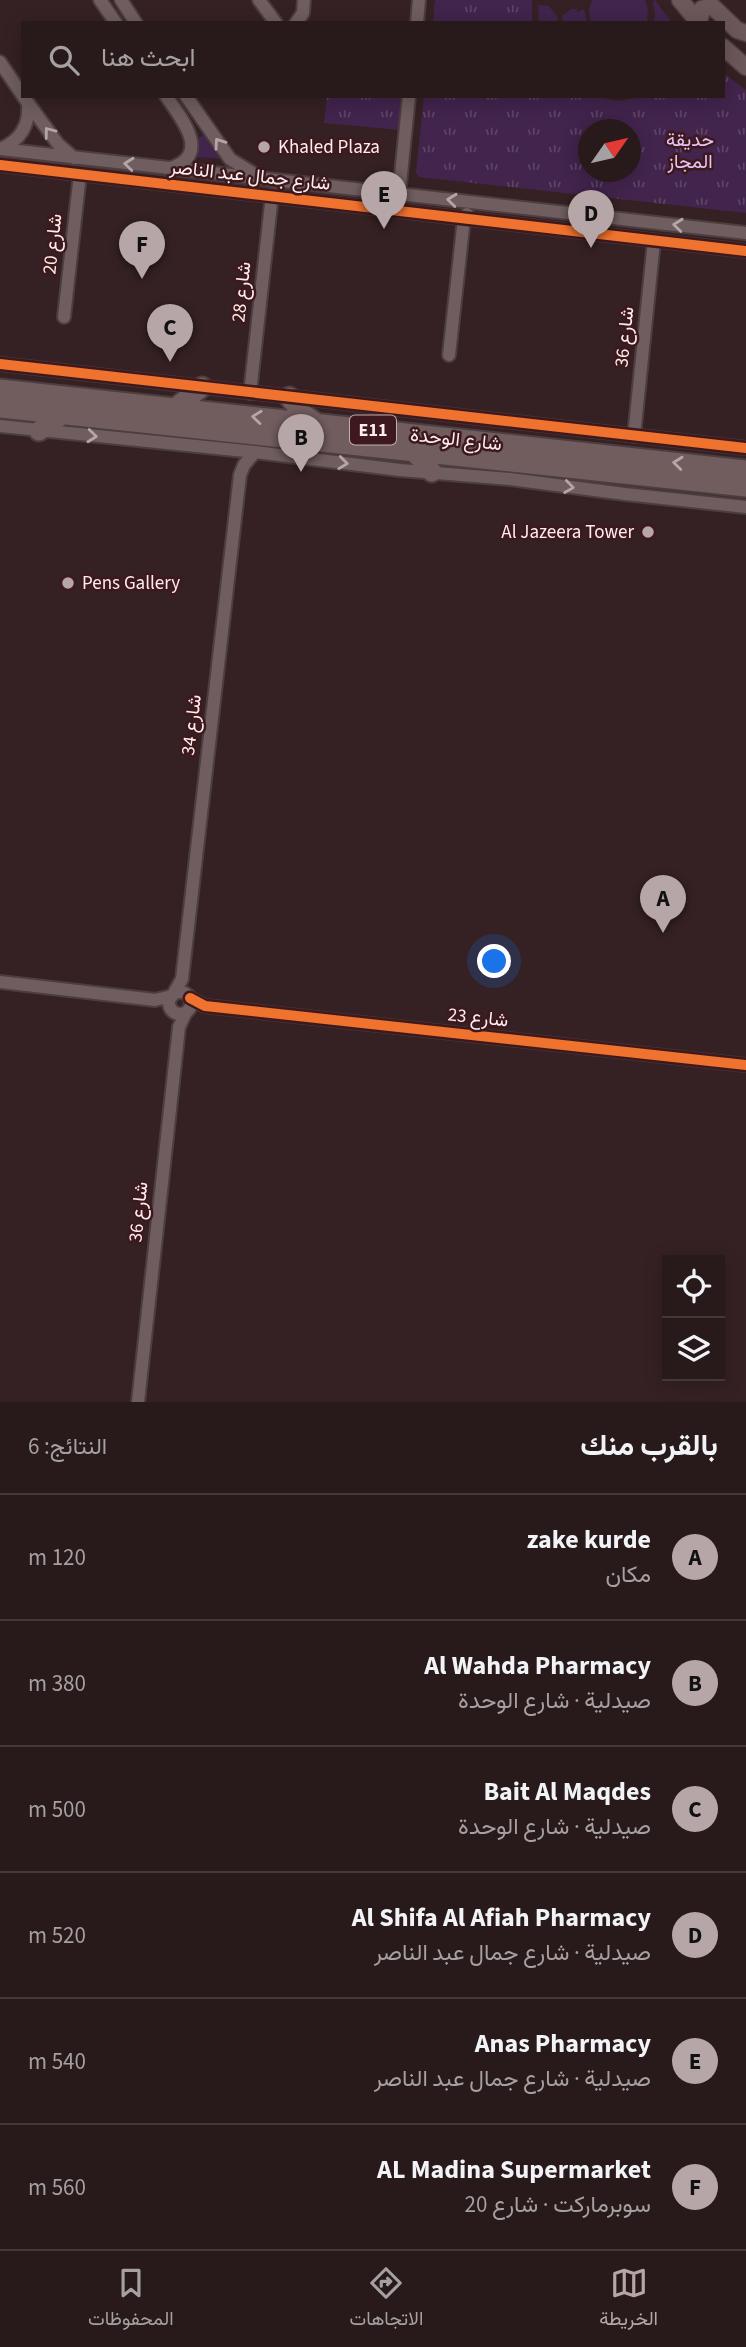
<!DOCTYPE html>
<html lang="ar">
<meta charset="utf-8">
<style>
body{margin:0;font-family:"Source Sans 3",Vazirmatn,sans-serif;background:#342627;color:#f1f3f6;direction:rtl}
.controls{position:absolute;right:21px;bottom:21px;display:grid;overflow:hidden;border-radius:0px;box-shadow:0 4px 18px #0003}
.controls button{width:63px;height:63px;display:grid;place-items:center;padding:0;border:0;border-bottom:2px solid #443839;background:#28191a;color:#f1f3f6;font:35px sans-serif}
.compass{position:absolute;left:578px;top:119px;width:63px;height:63px;border-radius:50%;background:#28191a;box-shadow:0 4px 18px #0003;rotate:56deg}
.you{position:absolute;left:495px;top:962px;width:24px;height:24px;margin:-18px;border:5px solid #fff;border-radius:50%;background:#1a73e8;box-shadow:0 0 0 10px #1a73e833}
.badge{display:grid;place-items:center;width:46px;height:46px;border-radius:50%;background:#b7a6a7;color:#111;font-size:23px;font-weight:700}
.pin{position:absolute;translate:-50% -58px;filter:drop-shadow(0 2px 4px #0008)}
.pin::after{content:'';position:absolute;top:37px;width:24px;height:21px;background:inherit;clip-path:polygon(0 0,100% 0,50% 100%)}
.list{margin:0;padding:0;list-style:none}
h2{display:flex;justify-content:space-between;align-items:center;height:91px;margin:0;padding:0 28px;font-size:30px}
h2 small{font-size:23px;font-weight:400;color:#a5a0a2}
.list li{display:grid;grid-template-columns:46px 1fr auto;gap:21px;align-items:center;box-sizing:border-box;height:126px;padding:0 28px;border-top:2px solid #443839}
.list b{display:block;font-size:26px;white-space:nowrap}
.list p{margin:0;font-size:23px;white-space:nowrap;color:#a5a0a2}
.list em{font-size:23px;font-style:normal;color:#a5a0a2}
.icon{flex:none;width:38px;height:38px;fill:none;stroke:currentColor;stroke-width:2;stroke-linecap:round;stroke-linejoin:round}
.map{position:relative;flex:none;width:746px;height:1402px;overflow:hidden;direction:ltr}
.search{position:absolute;background:#28191a;box-shadow:0 4px 18px #0003;left:21px;right:21px;top:21px;height:77px;display:flex;align-items:center;gap:18px;box-sizing:border-box;padding:0 24px;border-radius:0px;color:#a5a0a2;font-size:26px}
.sheet{height:847px;background:#28191a}
nav{display:flex;justify-content:space-around;align-items:center;box-sizing:border-box;height:98px;border-top:2px solid #443839;background:#28191a;font-size:19px;color:#a5a0a2}
nav a{display:grid;justify-items:center;gap:4px}
nav .on{color:#b7a6a7}
.map>svg:first-child{display:block}
.green{fill:#42244c}
.park{fill:url(#park-tufts);fill-rule:evenodd}
.lines{fill:none;stroke-linecap:round;stroke-linejoin:round}
.minor-casing{stroke:#4c3d3e;stroke-width:16}
.major-casing{stroke:#4c3d3e;stroke-width:19}
.highway-casing{stroke:#4c3d3e;stroke-width:23}
.minor{stroke:#6f5d5f;stroke-width:12}
.major{stroke:#6c585a;stroke-width:16}
.highway{stroke:#715c5e;stroke-width:19}
.cycleway-casing{stroke:#3d191d;stroke-width:15}
.cycleway{stroke:#ef722f;stroke-width:10}
.oneway{stroke:#b6a5a6}
.oneway2{stroke:#b7a4a6}
.poi-dot{fill:#b7a6a7;stroke:#3d191d;stroke-width:2.5}
.labels{text-anchor:middle;dominant-baseline:central;stroke-width:5;stroke-linejoin:round;paint-order:stroke}
.shield{fill:#3d191d;stroke:#c3adaf;stroke-width:2}
.shield-label{font-size:18px;font-weight:bold;fill:#fdedee}
.park-label{font-size:19px;fill:#e7c3f8;stroke:#3d191d}
.poi-label{font-size:19px;fill:#fdedee;stroke:#3d191d;text-anchor:start}
.street-label{font-size:19px;fill:#fdedee;stroke:#3d191d}
</style>
<div class="map">
<svg width="746" height="1402" viewBox="0 0 746 1402">
<defs>
<pattern id="park-tufts" width="24" height="20" patternUnits="userSpaceOnUse" patternTransform="scale(1.75)"><rect width="24" height="20" fill="#42244c"/><path d="M3 7l-1-3M5 7V3M7 7l1-3M15 17l-1-3M17 17v-4M19 17l1-3" fill="none" stroke="#5e4466"/></pattern>
</defs>
<rect width="100%" height="100%" fill="#352123"/>
<path class="green" d="M592 0H645L648 9 647 22 591 23 589 10Z
M655 0 672 23H654L655 13 653 2Z
M538 5 549 6 557 16 558 23H539Z
M571 9H577V12L584 9 587 23H563L562 16Z
M207 134 224 159 195 157 199 137Z"/>
<path class="park" d="M435 0H532V23H433Z
M723 73 746 90V213L419 177 416 173 424 96H593L618 101 648 96H723ZM588 130H630V172H588Z
M327 96H401L400 130 324 123Z"/>
<g class="lines">
<defs>
<path id="minor" d="M100 0 116 23
M121 0 136 23
M259 0 276 23
M296 23 303 13 304 0
M417 23 419 0
M0 62 23 96
M23 96 58 144 74 158
M166 96C181 118 212 154 171 168
M186 96 230 159 256 175
M0 149 746 233
M0 149C20 141 30 125 28 103
M0 165 746 251
M399 194 409 96
M64 317 80 174
M449 355 464 218 467 214
M0 364 746 448
M250 393 272 195
M0 426 255 452 400 470 510 479 625 494 746 507
M634 436 654 241
M0 982 155 1000 172 996
M169 1003a11 11 0 1 1 22 0a11 11 0 1 1-22 0Z
M174 993 182 979 240 475 244 465 255 452
M190 998 205 1006 746 1065
M138 1402 179 1027 186 1012"/>
<path id="major" d="M680 0 699 23
M699 22 702 9 712 6 737 30 746 33
M723 47 746 67"/>
<path id="highway" d="M0 389 746 470
M289 397 302 413 318 424
M0 408 746 487
M175 408 202 387
M39 431 62 415
M415 453 432 472"/>
</defs>
<use href="#minor" class="minor-casing"/>
<use href="#major" class="major-casing"/>
<use href="#highway" class="highway-casing"/>
<use href="#minor" class="minor"/>
<use href="#major" class="major"/>
<use href="#highway" class="highway"/>
<defs>
<path id="cycleway" d="M0 165 746 251
M0 364 746 448
M190 998 205 1006 746 1065"/>
</defs>
<use href="#cycleway" class="cycleway-casing"/>
<use href="#cycleway" class="cycleway"/>
</g>
<defs><path id="oneway-chevron" d="M-2-3.5L2.5 0L-2 3.5" fill="none" stroke-width="1.6" stroke-linecap="round" stroke-linejoin="round" transform="scale(1.75)"/></defs>
<g class="oneway">
<use href="#oneway-chevron" transform="translate(49 132) rotate(-127)"/>
<use href="#oneway-chevron" transform="translate(219 143) rotate(-125)"/>
<use href="#oneway-chevron" transform="translate(129 164) rotate(-174)"/>
<use href="#oneway-chevron" transform="translate(452 200) rotate(-174)"/>
<use href="#oneway-chevron" transform="translate(678 225) rotate(-174)"/>
<use href="#oneway-chevron" transform="translate(92 436) rotate(6)"/>
<use href="#oneway-chevron" transform="translate(343 463) rotate(7)"/>
<use href="#oneway-chevron" transform="translate(569 487) rotate(8)"/>
</g>
<g class="oneway2">
<use href="#oneway-chevron" transform="translate(257 417) rotate(-174)"/>
<use href="#oneway-chevron" transform="translate(678 463) rotate(-174)"/>
</g>
<g class="poi-dot">
<circle cx="264" cy="147" r="7"/>
<circle cx="648" cy="532" r="7"/>
<circle cx="68" cy="583" r="7"/>
</g>
<g class="labels">
<rect class="shield" x="350" y="415.5" width="46" height="29" rx="5"/>
<g class="shield-label">
<text x="373" y="430">E11</text>
</g>
<g class="park-label">
<text x="690" y="140">حديقة<tspan x="690" dy="22">المجاز</tspan></text>
</g>
<g class="poi-label">
<text x="278" y="147">Khaled Plaza</text>
<text x="634" y="532" text-anchor="end">Al Jazeera Tower</text>
<text x="82" y="583">Pens Gallery</text>
</g>
<g class="street-label">
<text transform="translate(250 176) rotate(6)">شارع جمال عبد الناصر</text>
<text transform="translate(53 244) rotate(-84)">شارع 20</text>
<text transform="translate(242 292) rotate(-84)">شارع 28</text>
<text transform="translate(625 337) rotate(-84)">شارع 36</text>
<text transform="translate(456 440) rotate(6)">شارع الوحدة</text>
<text transform="translate(192 725) rotate(-83)">شارع 34</text>
<text transform="translate(478 1018) rotate(6)">شارع 23</text>
<text transform="translate(139 1212) rotate(-84)">شارع 36</text>
</g>
</g>
</svg>
<div class="controls">
<button><svg class="icon" aria-label="locate" viewBox="0 0 24 24"><circle cx="12" cy="12" r="6"/><path d="M12 2v4M12 18v4M2 12h4M18 12h4"/></svg></button>
<button><svg class="icon" aria-label="layers" viewBox="0 0 24 24"><path d="M12 4l9 5-9 5-9-5zM3 14l9 5 9-5"/></svg></button>
</div>
<svg class="compass" viewBox="-18 -18 36 36"><path d="M0-13l5 13h-10z" fill="#e53935"/><path d="M0 13l5-13h-10z" fill="#a5a0a2"/></svg>
<div class="you"></div>
<div class="pin badge" style="left:663px;top:933px">A</div>
<div class="pin badge" style="left:301px;top:472px">B</div>
<div class="pin badge" style="left:170px;top:362px">C</div>
<div class="pin badge" style="left:591px;top:248px">D</div>
<div class="pin badge" style="left:384px;top:229px">E</div>
<div class="pin badge" style="left:142px;top:279px">F</div>
<div class="search"><svg class="icon" aria-label="search" viewBox="0 0 24 24"><circle cx="10" cy="10" r="6"/><path d="M15 15l6 6"/></svg>ابحث هنا</div>
</div>
<section class="sheet">
<h2>بالقرب منك<small>النتائج: 6</small></h2>
<ul class="list">
<li><span class="badge">A</span><div><b>zake kurde</b><p>مكان</p></div><em>120 m</em></li>
<li><span class="badge">B</span><div><b>Al Wahda Pharmacy</b><p>صيدلية · شارع الوحدة</p></div><em>380 m</em></li>
<li><span class="badge">C</span><div><b>Bait Al Maqdes</b><p>صيدلية · شارع الوحدة</p></div><em>500 m</em></li>
<li><span class="badge">D</span><div><b>Al Shifa Al Afiah Pharmacy</b><p>صيدلية · شارع جمال عبد الناصر</p></div><em>520 m</em></li>
<li><span class="badge">E</span><div><b>Anas Pharmacy</b><p>صيدلية · شارع جمال عبد الناصر</p></div><em>540 m</em></li>
<li><span class="badge">F</span><div><b>AL Madina Supermarket</b><p>سوبرماركت · شارع 20</p></div><em>560 m</em></li>
</ul>
</section>
<nav>
<a class="on"><svg class="icon" aria-label="map" viewBox="0 0 24 24"><path d="M3 6l6-2 6 2 6-2v14l-6 2-6-2-6 2zM9 4v14M15 6v14"/></svg>الخريطة</a>
<a><svg class="icon" aria-label="directions" viewBox="0 0 24 24"><path d="M12 3l9 9-9 9-9-9zM9 14v-3h6M13 9l2 2-2 2"/></svg>الاتجاهات</a>
<a><svg class="icon" aria-label="saved" viewBox="0 0 24 24"><path d="M7 4h10v16l-5-4-5 4z"/></svg>المحفوظات</a>
</nav>
